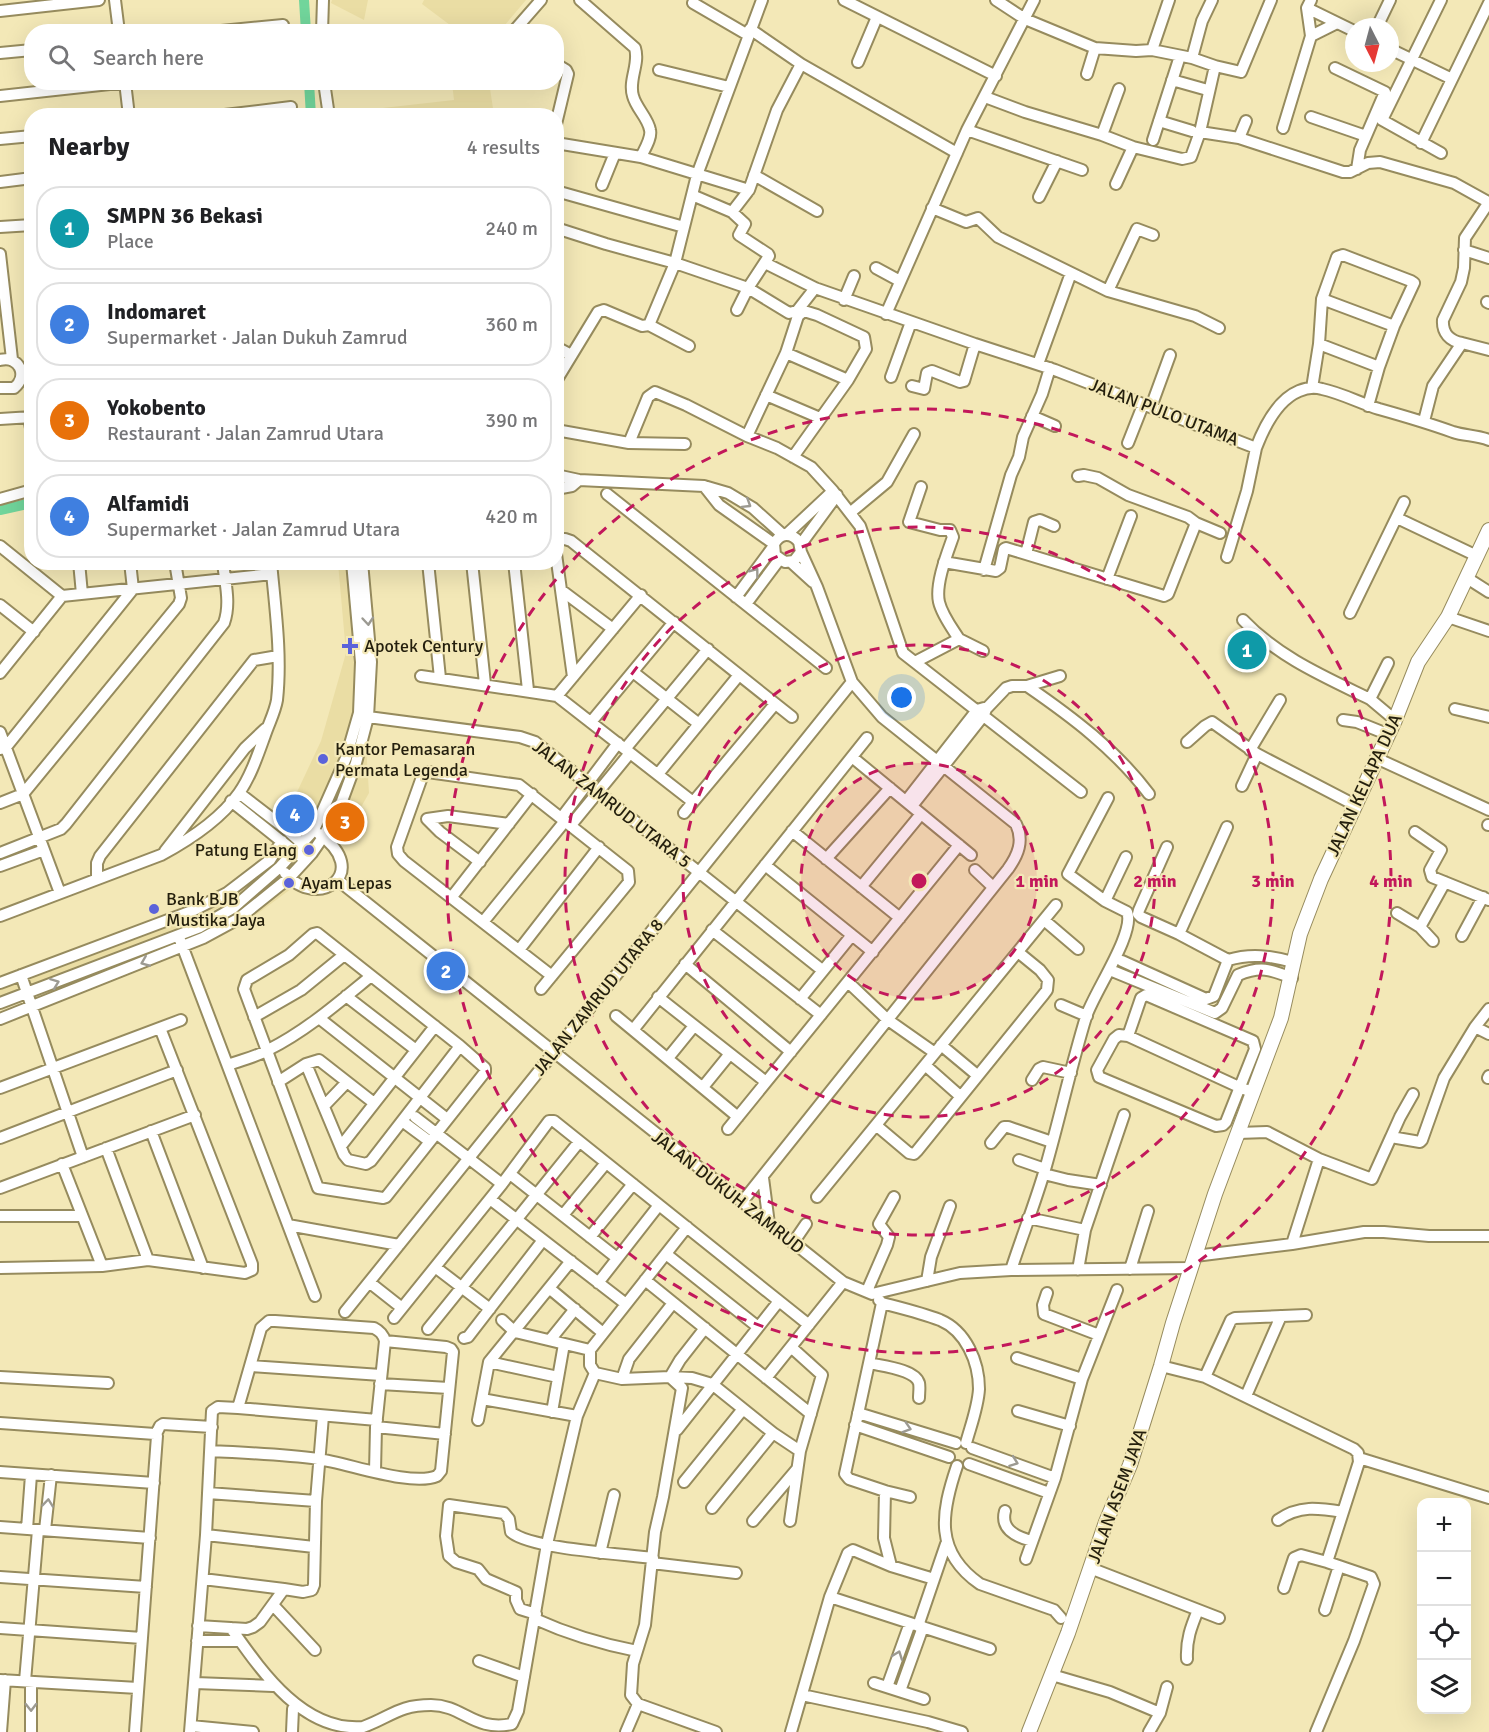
<!DOCTYPE html>
<meta charset="utf-8">
<style>
body{margin:0;font-family:Signika,sans-serif;background:#f2f2f2;color:#202124}
.controls{position:absolute;right:18px;bottom:18px;display:grid;overflow:hidden;border-radius:12px;box-shadow:0 6px 24px #0002}
.controls button{width:54px;height:54px;display:grid;place-items:center;padding:0;border:0;border-bottom:2px solid #e0e0e0;background:#fff;color:#202124;font:30px sans-serif}
.compass{position:absolute;left:1345px;top:18px;width:54px;height:54px;border-radius:50%;background:#fff;box-shadow:0 6px 24px #0002;rotate:174deg}
.you{position:absolute;left:902px;top:698px;width:21px;height:21px;margin:-15px;border:4px solid #fff;border-radius:50%;background:#1a73e8;box-shadow:0 0 0 9px #1a73e833}
.badge{display:grid;place-items:center;width:39px;height:39px;border-radius:50%;background:#1a73e8;color:#fff;font-size:20px;font-weight:700}
.pin{position:absolute;translate:-50% -50%;border:3px solid #fff;box-shadow:0 2px 6px #0006}
.list{margin:0;padding:0;list-style:none}
h2{display:flex;justify-content:space-between;align-items:center;height:78px;margin:0;padding:0 24px;font-size:26px}
h2 small{font-size:20px;font-weight:400;color:#757577}
.list li{display:grid;grid-template-columns:39px 1fr auto;gap:18px;align-items:center;box-sizing:border-box;height:84px;margin:0 12px 12px;padding:0 12px;border:2px solid #e0e0e0;border-radius:24px}
.list b{display:block;font-size:22px;white-space:nowrap}
.list p{margin:0;font-size:20px;white-space:nowrap;color:#757577}
.list em{font-size:20px;font-style:normal;color:#757577}
.icon{flex:none;width:33px;height:33px;fill:none;stroke:currentColor;stroke-width:2;stroke-linecap:round;stroke-linejoin:round}
.map{position:relative;flex:none;width:1489px;height:1732px;overflow:hidden}
.search{position:absolute;background:#fff;box-shadow:0 6px 24px #0002;left:24px;top:24px;width:540px;height:66px;display:flex;align-items:center;gap:15px;box-sizing:border-box;padding:0 21px;border-radius:24px;color:#757577;font-size:22px}
.panel{position:absolute;background:#fff;box-shadow:0 6px 24px #0002;left:24px;top:108px;width:540px;height:462px;border-radius:24px}
.map>svg:first-child{display:block}
.built{fill:#eadda4}
.lines{fill:none;stroke-linecap:round;stroke-linejoin:round}
.canal{stroke:#71d59b;stroke-width:10}
.minor-casing{stroke:#968b5e;stroke-width:14}
.major-casing{stroke:#968b5e;stroke-width:16}
.minor{stroke:#fff;stroke-width:10}
.major{stroke:#fff;stroke-width:14}
.oneway{stroke:#9c9a92}
.ring{fill:none;stroke:#c2185b;stroke-width:3;stroke-dasharray:10 8}
.poi-dot{fill:#5b63da;stroke:#f3e8b7;stroke-width:2}
.labels{text-anchor:middle;dominant-baseline:central;stroke-width:4.5;stroke-linejoin:round;paint-order:stroke}
.street-label{font-size:18px;fill:#241f0d;stroke:#f3e8b7}
.poi-label{font-size:18px;fill:#241f0d;stroke:#f3e8b7;text-anchor:start}
.centre{fill:#c2185b;stroke:#f3e8b7;stroke-width:3}
.ring-label{font-size:18px;text-anchor:middle;font-weight:bold;fill:#c2185b;stroke:#f3e8b7;stroke-width:4.5;stroke-linejoin:round;paint-order:stroke}
</style>
<div class="map">
<svg width="1489" height="1732" viewBox="0 0 1489 1732">
<rect width="100%" height="100%" fill="#f3e8b7"/>
<path class="built" d="M332 0H368L364 20 331 3Z
M424 0H526L499 32 458 31 422 4Z
M489 82 494 115 329 116V114L454 100 452 83Z
M338 563H358L359 713 318 827 307 826 297 829 289 836 283 846V863L224 905 175 930 69 974 0 1000V986L189 910 245 875 267 856 321 741 346 653Z
M366 745 369 793 356 816 332 835 330 833Z
M292 875 303 880 238 928 231 919Z"/>
<g class="lines">
<path class="canal" d="M304 0 306 32
M309 82 311 116
M0 510 32 503"/>
<defs>
<path id="minor" d="M115 0 119 32
M580 0 635 48C640 64 628 80 633 96 636 108 648 118 650 130 652 138 644 150 641 157
M844 0 996 76
M1441 0 1382 120 1441 153
M693 3 748 35
M1307 8 1354 31
M0 11 99 0
M1377 27 1390 0
M211 32 283 25
M322 32 323 0
M513 32 541 0
M1311 36 1337 23
M1390 49 1452 79
M1152 50 1169 0
M0 53 32 50
M1192 58 1202 21 1212 0
M858 62 877 17
M556 64 566 70 568 74 556 124
M801 64 957 153
M1215 66 1241 72 1271 0
M1335 68 1385 92 1360 150 1357 169
M659 70 729 87
M1087 74 1095 48
M1172 80 1204 89
M125 82 129 116
M324 82 329 116
M0 96 128 82
M985 97 1025 112 1102 135 1133 147 1182 159 1191 157 1200 132 1215 66 1192 58 1152 50 1136 51 1095 48 1025 19 996 0
M216 116 291 107
M1311 117 1366 136
M1159 121 1192 131
M1283 128 1311 36 1307 8 1311 0
M967 130 1082 170
M1200 132 1239 138 1343 172H1350L1368 163 1380 162 1454 183 1488 202
M1102 135 1119 89
M1239 138 1246 121
M0 139 32 136
M1153 140 1180 56
M556 143 641 157 749 190 777 110 801 64 750 29
M1421 143 1489 3
M754 175 817 211
M0 182 32 178
M1116 184 1133 147
M602 185 615 153
M556 191 684 227
M692 195 732 212 749 190
M1039 197 1057 161
M932 208 966 222 978 218 998 237 1108 291 1195 316 1219 328
M732 212 745 224 739 235 768 254 769 256 748 288 737 310
M0 227 32 225
M556 228 606 244 675 263 748 288 789 313 797 311 815 288 765 263
M1464 250 1489 258
M0 254 12 359
M876 268 900 281
M815 288 975 344 1055 370 1256 448C1264 427 1277 400 1299 391 1306 388 1315 387 1322 389 1341 393 1360 403 1379 409 1404 416 1428 423 1453 432 1465 436 1477 435 1489 440
M1108 291 1137 229 1153 235
M1322 299 1394 326
M844 300 854 276
M1487 302 1489 303
M886 314 967 130 1034 0
M649 325 689 346
M1462 343C1450 341 1442 333 1443 320L1461 282 1464 268 1465 238 1489 202
M1319 344 1379 367
M556 347 571 355
M786 353 848 380
M0 360C19 355 29 376 14 388H0
M1038 364 1071 273
M891 377 911 322
M556 381 598 312 604 310 642 326 649 325 675 263 697 175 762 0
M912 386 924 389 927 373 932 371 960 382 964 381 975 344
M1312 388 1319 344 1322 299 1337 257 1343 255 1411 281 1414 283 1394 326 1379 367 1368 406
M766 395 820 418
M1151 407 1170 355
M1032 416 1055 426
M29 417 32 434
M0 419 32 417
M1424 421 1433 386 1462 343 1489 350
M556 430 629 443 648 397 655 392 686 405 747 436 777 448 811 467 833 491 860 526 903 653 1081 792
M747 436 786 353 798 316 804 311 817 315 864 337 866 349 848 380 793 457
M629 443 685 444
M1128 443 1143 405
M556 475 579 480 704 486 728 493 753 508 783 535
M1078 476 1084 475 1098 478 1128 495 1188 517 1196 523
M704 486 719 505 774 544
M556 489 572 486 579 480
M607 494 826 668
M0 499 32 490
M851 512 887 482 914 434
M1397 518 1477 556
M786 535 833 491
M556 540 565 539 571 541 792 717
M801 544 837 495
M0 546 62 596 272 574
M556 554 573 677
M1026 554 1034 522 1040 520 1054 526
M1227 557 1247 491 1256 448
M79 562 82 594
M428 562 440 678
M472 562 485 684
M514 562 528 690
M791 562 813 582
M944 562 996 571 1000 568 1004 549 1006 548 1164 596 1168 594 1196 523 1220 533
M984 570 1011 475 1019 457 1023 437 1042 394 1050 368
M1467 578 1489 592
M1107 579 1131 516
M561 590 613 629
M736 597 773 547
M746 604 779 560
M0 605 34 632
M1350 613 1404 502
M1448 617 1489 631
M1243 620C1278 657 1325 677 1370 699
M959 639 983 651
M915 662 959 639C952 628 942 615 939 602 935 584 947 554 953 537L950 530H940L909 522 921 487
M1388 663 1370 699 1395 720
M633 672 699 724
M0 673 62 596
M421 676 557 696 693 802
M1027 686C1072 717 1116 750 1149 794
M557 696 641 595
M1455 709 1489 717
M368 717 520 737 535 742 822 970
M1343 720 1357 722 1387 734
M591 722 674 622
M0 732 60 893
M1187 742 1205 726 1212 722 1257 754 1355 805
M0 749 6 747 133 589 130 562
M625 749 708 649
M1250 750 1280 700
M852 757 971 855
M1376 758 1489 810
M658 774 739 675
M1242 786 1257 754
M239 793 287 830 307 848
M231 801 300 856
M906 801 977 710 984 708
M0 803 23 794 179 604 181 598 175 562
M912 806 984 715 986 709 1006 688 1012 686H1027L1060 676
M684 813 775 704
M562 817 618 743
M571 825 630 753
M1488 825H1489
M792 831 900 918
M1415 832 1441 850 1430 870 1432 877 1489 900
M1167 847 1139 910 1138 914 1141 917 1179 934 1228 960C1251 953 1271 956 1293 962
M165 851 245 748 265 729
M0 853 61 829 66 824 224 623C231 603 225 583 223 562
M826 859 890 788
M480 862 440 832 427 819 448 816 509 824
M765 865 873 952
M0 866 44 850
M975 870 993 887
M285 873C318 912 373 872 319 834
M97 878V863L100 856 254 660 278 656
M339 881 843 1282 872 1294 960 1273 1011 1270 1191 1268
M861 887 921 814
M451 898 532 794
M1105 901 1126 857
M1397 913 1420 927
M0 916 161 855C189 840 220 820 239 793 251 776 258 754 265 735 269 723 275 712 277 700 282 655 275 607 271 562
M1044 920 1078 949
M483 922 565 821
M712 930 821 1015
M317 933 460 1046 485 1068V1072L386 1197 383 1198 318 1188 244 989 247 980 289 955 313 934Z
M1179 934 1227 827
M1462 936 1483 897
M180 940 315 1296
M1433 941 1420 927 1445 882
M519 950 599 847
M1122 961 1206 999 1214 996 1228 960
M685 964 791 1052
M1110 970 1215 1013 1222 1008 1238 975C1260 966 1270 969 1292 978
M21 975 83 1157
M848 982 888 1020 935 1053
M0 983 192 911 227 893 270 860 282 841
M541 989 629 882 628 871 519 785 428 772 422 777 397 847 398 854 404 861 552 976
M346 996 416 1050
M658 997 766 1082
M800 999 852 935
M0 1003 200 927 233 908 280 867 314 830 346 758 359 713 361 662 352 562
M1061 1005 1087 1016
M616 1016 738 1117
M254 1017 301 990 344 955
M319 1018 447 1119
M0 1019 203 938 238 919 289 878 312 853 323 837 342 801 356 763 368 717 371 662 362 562
M1475 1027 1489 1034
M633 1030 867 738
M1128 1036 1141 998 1146 995 1253 1041 1255 1049 1226 1122 1223 1125 1216 1126 1099 1077 1097 1070 1114 1039 1119 1035 1128 1036 1239 1087 1252 1092
M941 1045 977 1075
M668 1058 694 1026
M306 1064 344 1155 348 1160 366 1164 371 1161 460 1046
M228 1065C241 1060 256 1057 268 1050 306 1031 338 1003 371 976
M925 1065 960 1096
M1488 1078 1489 1076
M1032 1080 1039 1069 1043 1067 1071 1073
M278 1082 306 1064 319 1060 374 1103
M703 1087 729 1055
M0 1088 181 1020
M324 1106 347 1082
M415 1117 502 1184
M402 1121 429 1141
M877 1126 909 1153 914 1154 917 1151 1044 994 1047 990 1048 980 1040 970 1018 952
M728 1129 959 845
M151 1131 203 1268
M1238 1133 1267 1132 1319 1159 1372 1179 1391 1137 1420 1142 1422 1140 1444 1078 1475 1027 1489 1009
M1391 1137 1400 1117 1413 1094
M0 1138 177 1070
M991 1143 1004 1127H1008L1052 1142
M341 1146 435 1026
M106 1148 148 1260
M1019 1160 1045 1169
M62 1164 102 1266
M510 1174 617 1258
M1044 1174 1068 1180 1101 1185
M763 1178 769 1224
M0 1188 195 1115
M817 1197 1056 905
M490 1199 626 1304
M742 1202 1008 869C1018 855 1024 841 1016 824L882 717 852 682 817 587 801 552 799 542C791 532 780 533 774 544L775 555 785 562 794 561 801 552
M563 1215 606 1163
M0 1216H82
M1028 1218 1085 1230
M288 1225 399 1245
M590 1237 633 1184
M793 1243 806 1224
M1292 1244 1319 1159
M666 1254 758 1327
M1195 1256 1292 1244 1364 1232H1384L1429 1236H1489
M435 1267 490 1309
M0 1268 102 1266 148 1260 245 1273 252 1270V1264L160 1028
M1130 1269 1148 1211
M1011 1270C1022 1236 1036 1201 1046 1166 1060 1117 1071 1066 1086 1017 1093 994 1136 932 1127 912L1105 901 1068 874 1108 798
M1078 1270 1085 1230 1124 1115
M645 1280 811 1414
M927 1281 931 1257 950 1206
M369 1282 402 1308
M598 1283 659 1205
M549 1288 603 1333
M867 1291 887 1245 889 1237 879 1224 894 1197
M1047 1293 1043 1305 1044 1314 1099 1335
M879 1300 882 1303C901 1308 922 1313 940 1320 966 1331 979 1362 979 1389 978 1407 971 1425 966 1443
M882 1303 845 1474 849 1479 885 1491 884 1538 891 1566
M345 1312 852 682
M394 1318 502 1184 549 1121H554L809 1325
M502 1320 515 1332 590 1350 687 1227
M705 1328 680 1360 670 1377 692 1378 712 1384 773 1433 800 1451
M428 1329 579 1142
M464 1338 468 1337 543 1240
M550 1340 575 1309
M590 1350V1365L595 1373 622 1379 670 1377 682 1388 663 1497 655 1532 645 1625 633 1664 631 1695 638 1704
M1017 1358 1082 1379
M489 1362 558 1377
M869 1363C881 1366 915 1369 919 1383 920 1387 919 1393 919 1398
M251 1366 381 1375
M1161 1366 1205 1377 1231 1320 1235 1318 1306 1315
M0 1377 108 1383
M1205 1377 1354 1449 1358 1453 1359 1462 1327 1562 1371 1577 1374 1584 1354 1641 1316 1732
M766 1378 843 1282
M622 1379 629 1359 673 1303
M380 1384 449 1388
M1246 1396 1281 1316
M482 1399 577 1416
M238 1408 261 1328 269 1321H275L374 1328C380 1331 383 1334 385 1341L376 1427 375 1471
M1018 1411 1070 1426
M552 1412 564 1344
M858 1413 956 1443
M478 1420 489 1362 571 1261
M0 1423 155 1434 157 1436 135 1732
M855 1425 949 1457
M376 1427 445 1434
M677 1430 779 1301
M156 1434 160 1426 163 1424 212 1427
M972 1448 1055 1478
M211 1451C247 1453 283 1454 318 1459 348 1463 411 1487 437 1476L441 1471 453 1352 451 1349 446 1347 385 1341
M1359 1458 1489 1498
M969 1464 1049 1493
M957 1466C941 1513 934 1552 980 1584L1054 1610 1061 1618
M0 1472 154 1483
M684 1482 743 1409
M885 1491 910 1497
M208 1493 316 1501
M712 1508 773 1433
M1005 1511C1000 1530 1017 1537 1032 1541
M1278 1520C1299 1505 1318 1508 1343 1512
M753 1521 797 1469
M790 1521 800 1451 822 1375 791 1347
M0 1527 150 1538
M27 1529 31 1475
M45 1530 51 1475
M206 1535 314 1547
M600 1553 614 1495
M1026 1559 1055 1478 1082 1379 1117 1290
M652 1563 736 1573
M1090 1568 1219 1618
M0 1577 146 1587
M203 1579 284 1589
M1284 1588 1294 1558 1301 1555 1327 1562
M830 1597 990 1649
M273 1605 315 1650
M1325 1610 1339 1566
M536 1614 520 1609 516 1600V1592L486 1579 478 1569 456 1562 449 1556 446 1536 449 1505 504 1513 509 1519 511 1532C531 1549 623 1554 653 1558
M535 1619C568 1634 601 1644 637 1651
M198 1626 247 1629 253 1627 260 1622 284 1589 303 1592 312 1590 314 1585 316 1501 323 1416
M918 1626 946 1544
M0 1628 142 1638
M231 1628C260 1669 302 1732 363 1727 391 1717 398 1705 431 1705 463 1705 474 1732 512 1724L518 1711 547 1544 577 1416 595 1373
M197 1641H240
M1187 1659C1186 1640 1191 1627 1198 1610
M479 1661 524 1677
M1052 1675 1110 1692 1160 1713
M0 1680 138 1688
M25 1681 38 1530
M31 1682V1732
M195 1683 273 1686
M874 1683 924 1699
M887 1687 910 1623
M900 1691 923 1627
M802 1695 928 1722 962 1732
M191 1726 253 1732
M1 1732 5 1680
M190 1732 206 1535 212 1411 218 1407 238 1408 377 1420
M292 1732 293 1709
M626 1732 638 1704 716 1732
M791 1732 830 1597 848 1553 853 1550 891 1566 934 1579
M1149 1732 1160 1713 1167 1687"/>
<path id="major" d="M1029 1732 1068 1633 1106 1522 1130 1465 1161 1366 1173 1323 1215 1194 1281 1018 1300 934 1321 879 1395 720 1418 662 1448 617 1489 530"/>
</defs>
<use href="#minor" class="minor-casing"/>
<use href="#major" class="major-casing"/>
<use href="#minor" class="minor"/>
<use href="#major" class="major"/>
</g>
<defs><path id="oneway-chevron" d="M-2-3.5L2.5 0L-2 3.5" fill="none" stroke-width="1.6" stroke-linecap="round" stroke-linejoin="round" transform="scale(1.5)"/></defs>
<g class="oneway">
<use href="#oneway-chevron" transform="translate(747 504) rotate(32)"/>
<use href="#oneway-chevron" transform="translate(755 572) rotate(-53)"/>
<use href="#oneway-chevron" transform="translate(368 621) rotate(85)"/>
<use href="#oneway-chevron" transform="translate(145 962) rotate(158)"/>
<use href="#oneway-chevron" transform="translate(55 983) rotate(-21)"/>
<use href="#oneway-chevron" transform="translate(907 1428) rotate(17)"/>
<use href="#oneway-chevron" transform="translate(1014 1462) rotate(20)"/>
<use href="#oneway-chevron" transform="translate(48 1503) rotate(-84)"/>
<use href="#oneway-chevron" transform="translate(898 1655) rotate(-70)"/>
<use href="#oneway-chevron" transform="translate(31 1707) rotate(89)"/>
</g>
<circle cx="919" cy="881" r="118" fill="#c2185b" fill-opacity=".12"/>
<g class="ring">
<circle cx="919" cy="881" r="118"/>
<circle cx="919" cy="881" r="236"/>
<circle cx="919" cy="881" r="354"/>
<circle cx="919" cy="881" r="472"/>
</g>
<g class="poi-dot">
<path d="M347 637h6v6h6v6h-6v6h-6v-6h-6v-6h6z"/>
<circle cx="323" cy="759" r="6"/>
<circle cx="309" cy="850" r="6"/>
<circle cx="289" cy="883" r="6"/>
<circle cx="154" cy="909" r="6"/>
</g>
<g class="labels">
<g class="street-label">
<text transform="translate(1164 412) rotate(21)">JALAN PULO UTAMA</text>
<text transform="translate(1364 785) rotate(-65)">JALAN KELAPA DUA</text>
<text transform="translate(612 804) rotate(38)">JALAN ZAMRUD UTARA 5</text>
<text transform="translate(598 997) rotate(-51)">JALAN ZAMRUD UTARA 8</text>
<text transform="translate(728 1192) rotate(38)">JALAN DUKUH ZAMRUD</text>
<text transform="translate(1117 1496) rotate(-70)">JALAN ASEM JAYA</text>
</g>
<g class="poi-label">
<text x="364" y="646">Apotek Century</text>
<text x="335" y="749">Kantor Pemasaran<tspan x="335" dy="21">Permata Legenda</tspan></text>
<text x="297" y="850" text-anchor="end">Patung Elang</text>
<text x="301" y="883">Ayam Lepas</text>
<text x="166" y="899">Bank BJB<tspan x="166" dy="21">Mustika Jaya</tspan></text>
</g>
</g>
<circle cx="919" cy="881" r="9" class="centre"/>
<g class="ring-label">
<text x="1037" y="887">1 min</text>
<text x="1155" y="887">2 min</text>
<text x="1273" y="887">3 min</text>
<text x="1391" y="887">4 min</text>
</g>
</svg>
<div class="controls">
<button>+</button>
<button>−</button>
<button><svg class="icon" aria-label="locate" viewBox="0 0 24 24"><circle cx="12" cy="12" r="6"/><path d="M12 2v4M12 18v4M2 12h4M18 12h4"/></svg></button>
<button><svg class="icon" aria-label="layers" viewBox="0 0 24 24"><path d="M12 4l9 5-9 5-9-5zM3 14l9 5 9-5"/></svg></button>
</div>
<svg class="compass" viewBox="-18 -18 36 36"><path d="M0-13l5 13h-10z" fill="#e53935"/><path d="M0 13l5-13h-10z" fill="#757577"/></svg>
<div class="you"></div>
<div class="pin badge" style="left:1247px;top:650px;background:#0f9aa8">1</div>
<div class="pin badge" style="left:446px;top:971px;background:#3f7fe0">2</div>
<div class="pin badge" style="left:345px;top:822px;background:#e8710a">3</div>
<div class="pin badge" style="left:295px;top:814px;background:#3f7fe0">4</div>
<div class="search"><svg class="icon" aria-label="search" viewBox="0 0 24 24"><circle cx="10" cy="10" r="6"/><path d="M15 15l6 6"/></svg>Search here</div>
<section class="panel">
<h2>Nearby<small>4 results</small></h2>
<ul class="list">
<li><span class="badge" style="background:#0f9aa8">1</span><div><b>SMPN 36 Bekasi</b><p>Place</p></div><em>240 m</em></li>
<li><span class="badge" style="background:#3f7fe0">2</span><div><b>Indomaret</b><p>Supermarket · Jalan Dukuh Zamrud</p></div><em>360 m</em></li>
<li><span class="badge" style="background:#e8710a">3</span><div><b>Yokobento</b><p>Restaurant · Jalan Zamrud Utara</p></div><em>390 m</em></li>
<li><span class="badge" style="background:#3f7fe0">4</span><div><b>Alfamidi</b><p>Supermarket · Jalan Zamrud Utara</p></div><em>420 m</em></li>
</ul>
</section>
</div>
